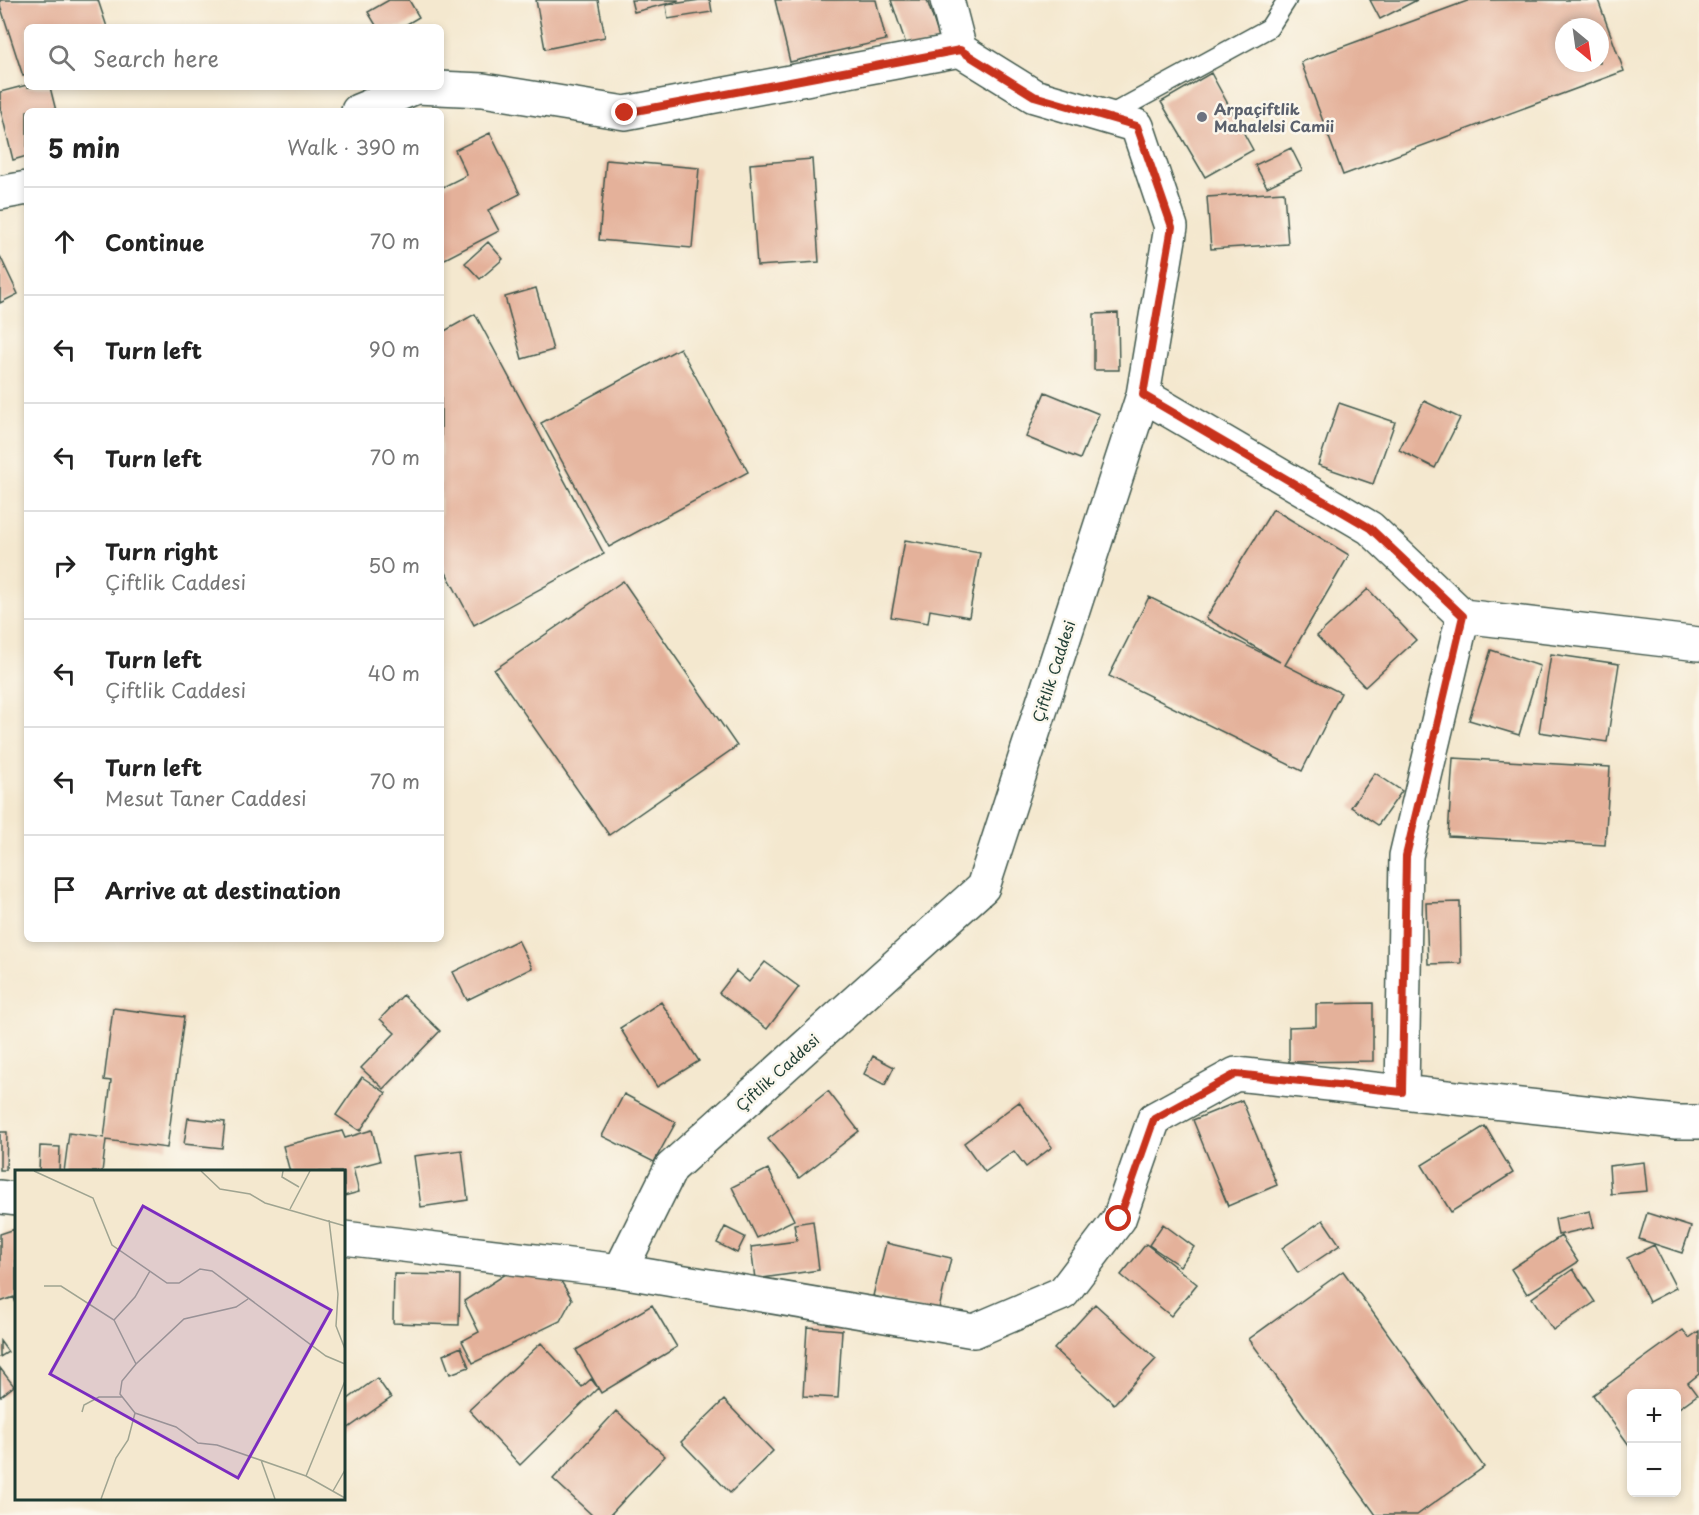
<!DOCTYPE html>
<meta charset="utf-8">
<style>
body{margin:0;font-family:"Playpen Sans",sans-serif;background:#f6f6f6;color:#222}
.controls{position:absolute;right:18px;bottom:18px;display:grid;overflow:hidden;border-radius:9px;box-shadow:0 3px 9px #0003}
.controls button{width:54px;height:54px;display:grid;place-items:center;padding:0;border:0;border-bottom:2px solid #e0e0e0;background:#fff;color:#222;font:30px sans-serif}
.compass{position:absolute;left:1555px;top:18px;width:54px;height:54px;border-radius:50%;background:#fff;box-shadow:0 3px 9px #0003;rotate:151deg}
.stop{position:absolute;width:18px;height:18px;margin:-14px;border:4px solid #c8321e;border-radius:50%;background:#fff}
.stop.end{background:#c8321e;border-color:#fff;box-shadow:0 2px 6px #0008}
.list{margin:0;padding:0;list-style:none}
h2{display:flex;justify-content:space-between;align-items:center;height:78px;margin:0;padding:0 24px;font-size:26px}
h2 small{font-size:20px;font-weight:400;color:#767676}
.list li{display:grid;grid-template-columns:39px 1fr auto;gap:18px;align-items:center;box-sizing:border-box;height:108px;padding:0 24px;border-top:2px solid #e0e0e0}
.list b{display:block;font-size:22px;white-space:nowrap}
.list p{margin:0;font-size:20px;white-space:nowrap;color:#767676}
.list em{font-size:20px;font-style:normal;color:#767676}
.icon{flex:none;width:33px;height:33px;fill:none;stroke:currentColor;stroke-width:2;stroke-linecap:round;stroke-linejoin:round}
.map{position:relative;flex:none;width:1699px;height:1515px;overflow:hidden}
.search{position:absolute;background:#fff;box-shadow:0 3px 9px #0003;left:24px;top:24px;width:420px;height:66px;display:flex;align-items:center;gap:15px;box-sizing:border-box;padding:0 21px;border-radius:9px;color:#767676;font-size:22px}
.panel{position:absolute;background:#fff;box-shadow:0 3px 9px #0003;left:24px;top:108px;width:420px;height:834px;border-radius:9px}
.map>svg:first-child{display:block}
.building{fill:#e4b19a;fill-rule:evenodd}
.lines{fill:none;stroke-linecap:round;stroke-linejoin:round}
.service-casing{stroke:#3f574b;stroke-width:21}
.minor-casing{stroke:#3f574b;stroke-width:36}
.service{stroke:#fff;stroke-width:18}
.minor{stroke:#fff;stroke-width:33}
.route{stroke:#c8321e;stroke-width:8}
.worship-dot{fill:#6b7280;stroke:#fbf7ec;stroke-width:2}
.labels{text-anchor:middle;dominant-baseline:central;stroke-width:5;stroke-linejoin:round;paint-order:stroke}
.worship-label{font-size:15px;font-weight:bold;fill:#5b616d;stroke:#fbf7ec;text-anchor:start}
.street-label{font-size:15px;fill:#1f3d34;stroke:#fbf7ec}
.inset-road{fill:none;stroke:#9fa491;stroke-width:1.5}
.view{fill:#7b2cbf;fill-opacity:0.15;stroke:#7b2cbf;stroke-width:3}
.inset-edge{fill:none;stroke:#1f3d34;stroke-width:3}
</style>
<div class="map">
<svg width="1699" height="1515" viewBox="0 0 1699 1515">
<rect width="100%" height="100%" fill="#fbf7ec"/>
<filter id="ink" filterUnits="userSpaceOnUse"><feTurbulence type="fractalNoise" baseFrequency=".0167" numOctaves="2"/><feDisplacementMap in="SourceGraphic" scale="12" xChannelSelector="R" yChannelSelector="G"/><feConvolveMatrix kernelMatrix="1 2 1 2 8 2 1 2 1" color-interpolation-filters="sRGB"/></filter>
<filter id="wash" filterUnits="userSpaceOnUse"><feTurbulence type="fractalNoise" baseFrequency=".008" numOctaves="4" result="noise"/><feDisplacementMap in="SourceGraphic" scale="24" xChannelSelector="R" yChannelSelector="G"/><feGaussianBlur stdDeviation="1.35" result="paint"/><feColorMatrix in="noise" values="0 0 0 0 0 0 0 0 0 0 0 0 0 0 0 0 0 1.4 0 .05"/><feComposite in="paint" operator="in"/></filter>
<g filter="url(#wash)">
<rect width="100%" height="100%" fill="#f4e8cf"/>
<g id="blocks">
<path class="building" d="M0 0H98L107 27H27V75L23 76 0 5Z
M389 0H409L419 17 402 27H377L368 12Z
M536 0H598L605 37 545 49Z
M631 0H678V1L634 12Z
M700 0H710L712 12 668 19 666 5Z
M775 0H876L886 40 790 62Z
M891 0H927L940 40 908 50Z
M1370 0H1417L1380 19Z
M1470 0H1598L1624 71 1343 175 1301 62ZM1564 27H1600V63H1564Z
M1211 73 1253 150 1205 177 1161 102Z
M27 85V87H50L56 111H27V156L13 160 0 107V92Z
M490 133 520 194 488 210 499 231 441 261V188L467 175 455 150Z
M1291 148 1302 170 1267 187 1255 165Z
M812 159 819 262 757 266 750 164Z
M606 160 699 168 692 248 599 240Z
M1284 192 1288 244 1211 249 1207 197Z
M488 242 503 259 480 279 465 263Z
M0 256 18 294 0 303Z
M536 288 553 350 522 359 505 297Z
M1118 313 1119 370H1094V314Z
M475 314 604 554 474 625 441 563V333Z
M680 348 748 472 609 547 541 423Z
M1045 392 1099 414 1080 459 1026 437Z
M1424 401 1460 418 1435 468 1399 450Z
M1339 403 1395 422 1373 484 1318 465Z
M1273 509 1349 555 1285 665 1341 693 1302 771 1109 676 1149 597 1280 662 1206 618Z
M905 540 980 553 969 617 930 610 928 623 891 617Z
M623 581 737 746 609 835 494 670Z
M1368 589 1416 640 1365 687 1317 636Z
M1491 650 1540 666 1519 735 1469 720Z
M1551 654 1619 664 1607 742 1539 732Z
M1453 758 1610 767 1605 845 1448 836Z
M1375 773 1402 791 1378 825 1351 807Z
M1460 902 1461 963 1428 964 1426 903Z
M518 940 532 968 467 1000 453 972Z
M765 962 799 987 767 1029 719 993 736 971 749 982Z
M403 995 440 1031 384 1089 361 1068 395 1033 380 1019Z
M661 1002 699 1061 657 1087 620 1028Z
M1373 1003V1061L1289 1062V1027L1316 1026V1004Z
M113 1008 184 1017 167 1148 106 1140 102 1172H64L69 1133 104 1138 111 1081 104 1080Z
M873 1056 894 1067 885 1085 864 1074Z
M362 1077 386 1093 360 1131 336 1115Z
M828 1091 859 1131 799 1178 768 1139Z
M624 1094 676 1122 654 1162 602 1136Z
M1242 1100 1277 1185 1228 1206 1193 1120Z
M1019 1102 1052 1147 1026 1167 1014 1151 985 1172 964 1143Z
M188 1118 225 1122 222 1148 184 1144Z
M1485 1126 1513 1173 1451 1212 1422 1165Z
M372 1130 380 1161 353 1168 359 1192 344 1196V1172H290L283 1146 342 1131 345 1138Z
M0 1132H7L6 1170H0Z
M40 1146 60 1147 59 1172H39Z
M462 1150 468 1200 421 1207 414 1156Z
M1644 1162 1647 1191 1611 1194 1609 1166Z
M768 1169 794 1220 757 1238 732 1187Z
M1590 1211 1594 1227 1558 1235 1555 1219Z
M1647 1213 1691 1227 1682 1253 1639 1239Z
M1323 1220 1340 1245 1298 1273 1282 1248Z
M813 1221 819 1270 755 1279 751 1247 797 1241 794 1224Z
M1163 1224 1194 1247 1180 1266 1149 1245Z
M725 1227 745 1237 737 1253 717 1243Z
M15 1229 16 1234V1304L14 1297 0 1302V1234Z
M1561 1236 1578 1262 1527 1294 1511 1269Z
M886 1243 951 1258 938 1313 873 1296Z
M1146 1244 1197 1284 1171 1316 1121 1275Z
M1654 1245 1676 1288 1649 1302 1627 1258Z
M1573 1269 1595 1302 1553 1330 1532 1298Z
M1343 1271 1484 1467 1417 1515H1376L1249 1339Z
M509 1272 559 1278 572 1299 560 1321 473 1363 462 1341 479 1332 464 1301Z
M394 1274 460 1275 459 1325 393 1323Z
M1095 1304 1156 1359 1114 1404 1054 1349Z
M652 1305 677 1347 601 1393 576 1350Z
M807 1327 842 1330 838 1398 803 1396Z
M1683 1330 1689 1338 1699 1331V1374L1688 1383 1697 1395 1676 1410V1394H1632V1443L1629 1445 1593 1395Z
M0 1341 8 1352 0 1357Z
M541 1343 582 1387 591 1379 598 1388 520 1465 469 1410Z
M461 1347 469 1367 450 1374 443 1355Z
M0 1368 14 1386 0 1397Z
M377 1378 391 1398 344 1431V1402Z
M724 1400 773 1451 730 1493 681 1442Z
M616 1411 665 1456 610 1515H592L553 1479Z"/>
</g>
</g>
<g filter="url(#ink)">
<use href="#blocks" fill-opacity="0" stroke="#3f574b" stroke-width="1.5"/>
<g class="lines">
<defs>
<path id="service" d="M1106 117 1269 28 1287 0"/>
<path id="minor" d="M947 0 960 50
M358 111 416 87 483 90 625 113 960 50
M0 193 27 188
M1143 395 1370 528 1463 616 1699 644
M1402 1092 1406 856 1463 616
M0 1197 16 1199
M344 1238 620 1271 974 1331 1063 1293 1119 1219 1154 1119 1236 1074 1676 1122H1699
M620 1271 671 1168 983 887 1143 395 1171 227 1137 126 1034 96 960 50"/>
</defs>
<use href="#service" class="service-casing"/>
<use href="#minor" class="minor-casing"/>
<use href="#service" class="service"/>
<use href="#minor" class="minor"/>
</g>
</g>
<g class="lines" filter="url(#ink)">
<path class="route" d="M625 113 960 50 1034 96 1137 126 1172 227 1143 395 1370 528 1463 616 1406 856 1402 1092 1236 1074 1154 1119 1119 1219"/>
</g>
<circle class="worship-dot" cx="1202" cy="117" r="6"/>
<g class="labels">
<g class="worship-label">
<text x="1214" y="108">Arpaçiftlik<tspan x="1214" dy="17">Mahalelsi Camii</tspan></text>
</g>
<g class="street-label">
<text transform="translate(1053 671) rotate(-72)">Çiftlik Caddesi</text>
<text transform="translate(777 1072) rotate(-42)">Çiftlik Caddesi</text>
</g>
</g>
<g transform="translate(15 1170)">
<rect width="330" height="330" fill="#f4e8cf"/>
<path class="inset-road" d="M19 1 78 28 97 75 152 113H164L185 99 197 101 311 186 330 194M186 1 205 19 235 24 250 33 330 56M268 1 267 7 284 17M275 39 295 1M314 50 323 124 321 156 330 179M29 116H46L99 150 121 194M99 150 120 127 135 101M67 242 69 235 84 227H108M120 243 161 257 183 273 202 275 291 306 330 328M120 243 105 224 107 211 121 194 169 149 221 137 233 129M246 290 260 329M291 306 330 211M318 321 330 300M86 329 101 288 113 270 120 243"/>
<path class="view" d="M128 36 316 140 223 308 35 204Z"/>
<rect width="330" height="330" class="inset-edge"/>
</g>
</svg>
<div class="controls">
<button>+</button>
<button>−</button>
</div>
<svg class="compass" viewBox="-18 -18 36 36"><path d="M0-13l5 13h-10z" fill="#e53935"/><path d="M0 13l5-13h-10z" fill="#767676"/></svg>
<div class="stop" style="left:1119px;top:1219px"></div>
<div class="stop end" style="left:625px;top:113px"></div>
<div class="search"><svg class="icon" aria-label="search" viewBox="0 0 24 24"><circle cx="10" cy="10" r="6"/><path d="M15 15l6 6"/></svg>Search here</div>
<section class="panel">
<h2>5 min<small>Walk · 390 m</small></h2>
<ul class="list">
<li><svg class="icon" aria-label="ahead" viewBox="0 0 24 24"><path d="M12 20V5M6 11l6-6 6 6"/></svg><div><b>Continue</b></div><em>70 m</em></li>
<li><svg class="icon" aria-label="left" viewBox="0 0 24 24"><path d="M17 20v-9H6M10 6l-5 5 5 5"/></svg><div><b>Turn left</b></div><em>90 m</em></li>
<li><svg class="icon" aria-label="left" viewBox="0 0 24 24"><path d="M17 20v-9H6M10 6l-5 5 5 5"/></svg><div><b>Turn left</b></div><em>70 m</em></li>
<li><svg class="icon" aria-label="right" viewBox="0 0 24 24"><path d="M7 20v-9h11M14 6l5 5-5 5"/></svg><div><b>Turn right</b><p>Çiftlik Caddesi</p></div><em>50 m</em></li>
<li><svg class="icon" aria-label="left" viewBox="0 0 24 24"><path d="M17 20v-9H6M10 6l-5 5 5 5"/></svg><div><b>Turn left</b><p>Çiftlik Caddesi</p></div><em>40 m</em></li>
<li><svg class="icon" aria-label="left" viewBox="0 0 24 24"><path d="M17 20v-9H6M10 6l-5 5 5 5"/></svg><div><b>Turn left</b><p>Mesut Taner Caddesi</p></div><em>70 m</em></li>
<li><svg class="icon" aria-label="arrive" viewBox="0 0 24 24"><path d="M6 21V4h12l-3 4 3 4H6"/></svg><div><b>Arrive at destination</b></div></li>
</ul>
</section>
</div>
